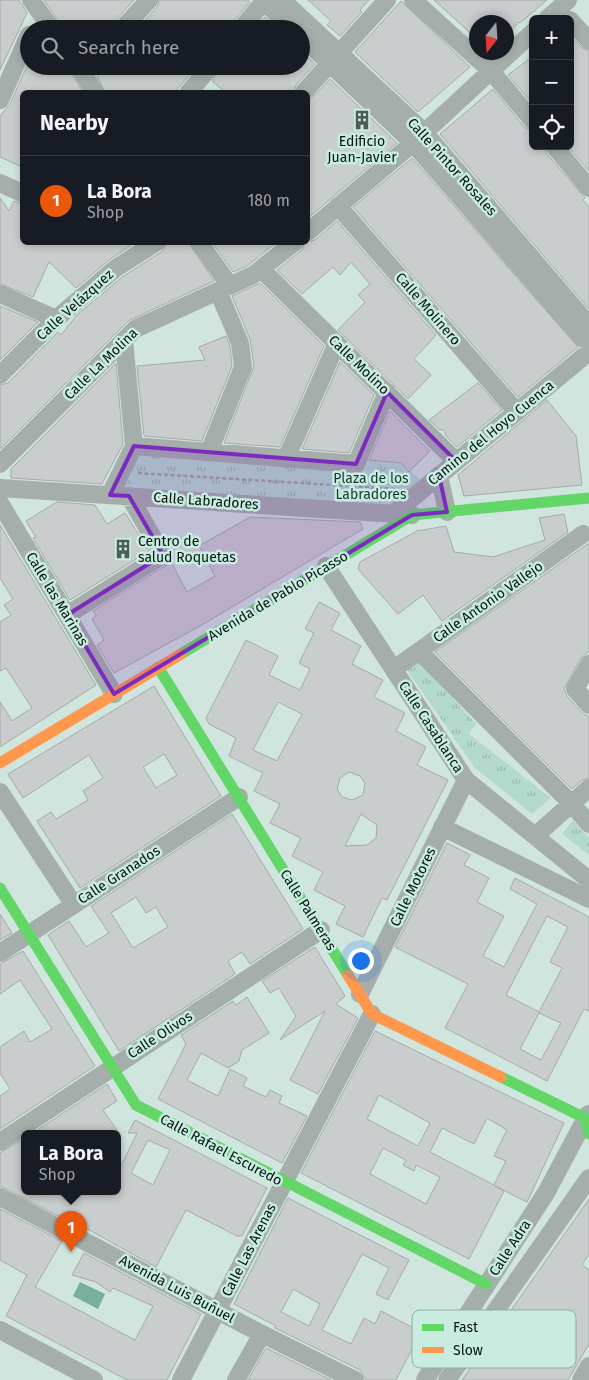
<!DOCTYPE html>
<meta charset="utf-8">
<style>
body{margin:0;font-family:"Fira Sans",sans-serif;background:#20242c;color:#f1f3f6}
.controls{position:absolute;right:15px;top:15px;display:grid;overflow:hidden;border-radius:8px;box-shadow:0 2px 8px #0003}
.controls button{width:45px;height:45px;display:grid;place-items:center;padding:0;border:0;border-bottom:1px solid #363941;background:#171b24;color:#f1f3f6;font:25px sans-serif}
.compass{position:absolute;left:469px;top:15px;width:45px;height:45px;border-radius:50%;background:#171b24;box-shadow:0 2px 8px #0003;rotate:197deg}
.you{position:absolute;left:360px;top:960px;width:18px;height:18px;margin:-12px;border:4px solid #fff;border-radius:50%;background:#1a73e8;box-shadow:0 0 0 8px #1a73e833}
.badge{display:grid;place-items:center;width:32px;height:32px;border-radius:50%;background:#ea580c;color:#fff;font-size:16px;font-weight:700}
.pin{position:absolute;translate:-50% -41px;filter:drop-shadow(0 1px 2px #0008)}
.pin::after{content:'';position:absolute;top:26px;width:18px;height:15px;background:inherit;clip-path:polygon(0 0,100% 0,50% 100%)}
.popup{position:absolute;left:21px;top:1130px;width:100px;height:65px;box-sizing:border-box;display:grid;place-content:center;border-radius:8px;background:#171b24;filter:drop-shadow(0 1px 4px #0005);font-size:16px;white-space:nowrap;color:#9ea1a6}
.popup b{font-size:19px;color:#f1f3f6}
.popup::after{content:'';position:absolute;left:50%;top:100%;margin-left:-10px;border:10px solid transparent;border-top-color:#171b24}
.list{margin:0;padding:0;list-style:none}
h2{display:flex;justify-content:space-between;align-items:center;height:65px;margin:0;padding:0 20px;font-size:21px}
h2 small{font-size:16px;font-weight:400;color:#9ea1a6}
.list li{display:grid;grid-template-columns:32px 1fr auto;gap:15px;align-items:center;box-sizing:border-box;height:90px;padding:0 20px;border-top:1px solid #363941}
.list b{display:block;font-size:19px;white-space:nowrap}
.list p{margin:0;font-size:16px;white-space:nowrap;color:#9ea1a6}
.list em{font-size:16px;font-style:normal;color:#9ea1a6}
.icon{flex:none;width:28px;height:28px;fill:none;stroke:currentColor;stroke-width:2;stroke-linecap:round;stroke-linejoin:round}
.map{position:relative;flex:none;width:589px;height:1380px;overflow:hidden}
.search{position:absolute;background:#171b24;box-shadow:0 2px 8px #0003;left:20px;top:20px;width:290px;height:55px;display:flex;align-items:center;gap:12px;box-sizing:border-box;padding:0 18px;border-radius:28px;color:#9ea1a6;font-size:19px}
.panel{position:absolute;background:#171b24;box-shadow:0 2px 8px #0003;left:20px;top:90px;width:290px;height:155px;border-radius:8px}
.map>svg:first-child{display:block}
.grass{fill:url(#grass-tufts)}
.water{fill:#79af9e}
.building{fill:#c9cdce;stroke:#a5aaaa;fill-rule:evenodd}
.lines{fill:none;stroke-linecap:round;stroke-linejoin:round}
.path{stroke:#9ca7a2;stroke-width:2.5;stroke-dasharray:4 2.5;stroke-linecap:butt}
.street{stroke:#a6aeab;stroke-width:18}
.fast{stroke:#63d668;stroke-width:11}
.slow{stroke:#ff974d;stroke-width:11}
.marked{fill:#7b2cbf;fill-opacity:0.2;stroke:#7b2cbf;stroke-width:4;stroke-linejoin:round}
.labels{text-anchor:middle;dominant-baseline:central;stroke-width:5;stroke-linejoin:round;paint-order:stroke}
.poi-label{font-size:14px;fill:#06130e;stroke:#c8ede0}
.street-label{font-size:14px;fill:#06130e;stroke:#c8ede0}
.park-label{font-size:14px;fill:#17382e;stroke:#c8ede0}
.key{fill:#c8ede0;stroke:#8eaca1;stroke-width:1}
.key-label{font-size:14px;fill:#06130e}
</style>
<div class="map">
<svg width="589" height="1380" viewBox="0 0 589 1380">
<defs>
<pattern id="grass-tufts" width="24" height="20" patternUnits="userSpaceOnUse" patternTransform="scale(1.25)"><rect width="24" height="20" fill="#b3dacc"/><path d="M3 7l-1-3M5 7V3M7 7l1-3M15 17l-1-3M17 17v-4M19 17l1-3" fill="none" stroke="#98baae"/></pattern>
</defs>
<rect width="100%" height="100%" fill="#d0e5dd"/>
<path class="grass" d="M134 446 359 458 401 463 427 485 393 514 110 495Z
M419 660 476 724 469 734 551 798 532 814 475 768 407 670Z
M573 820 589 838V855L562 834Z"/>
<path class="water" d="M80 1282 105 1294 98 1309 73 1296Z"/>
<path class="building" d="M0 0H19L27 13 0 70Z
M44 0H134L114 22 112 29H64Z
M159 0H248L250 2 233 22 231 29H137L157 7Z
M308 0H369L360 10 362 12 340 36 327 25 331 21Z
M434 0H547L520 23 519 22 506 36V22H476V38Z
M401 1 470 67 418 112 355 52Z
M265 17 278 29H255Z
M570 36 582 48 589 51V171L569 148Z
M301 51 315 64 296 85 294 92H225L212 81 221 66H301Z
M533 56V104L508 75Z
M27 66H67L83 92H22V167L0 157V116L10 104Z
M105 66H197L175 92H105L97 76Z
M330 79 397 143 308 218V102Z
M493 89 525 128 533 131V146H544L546 153 585 198 583 200 589 207V309L440 134Z
M412 158 578 347 518 397 353 207Z
M0 198 9 211 14 201 22 204V242H136L109 260 76 288 49 262 33 297 0 284Z
M337 221 436 335 414 359 431 375 408 399 338 330 365 302 358 295 370 284 351 262 340 275 333 267 302 294 277 270 302 250 305 242 315 240Z
M167 242H188L214 281 128 321 0 449V385L8 383 58 332 61 335 77 315 122 277 163 251Z
M212 242H277L247 266 233 272Z
M260 283 324 346 280 447 224 443 254 366 250 339 232 296Z
M0 306 38 322 0 360Z
M226 336 230 346 232 366 202 441 144 436 137 366 205 360 199 347Z
M340 362 374 395 349 453 302 449Z
M116 363 123 444 102 484 11 478V469Z
M478 383 502 410 457 447 446 436 444 430H440L429 420Z
M547 400 576 436 582 485 464 496 458 475Z
M390 411 430 451 409 472 401 463 369 460Z
M57 502 95 505 107 524 125 513 149 551 70 600 33 538 36 537 26 521Z
M564 514 568 532 442 621 423 595 398 614 358 569 360 562 417 531 446 526 454 552 493 557 545 540 539 518Z
M250 517 360 522 363 529 202 625 114 673 97 645 104 640 92 619 96 616 93 611 171 562 187 592 215 576 199 546Z
M0 525 96 685 0 747V702L12 721 32 708 6 668 0 671V622L11 615 4 605 13 599 0 578Z
M589 543V651L580 659 564 689 567 696 581 712 589 717V778L582 780 572 789 435 652Z
M319 602 340 613 331 630 361 646 352 664 383 680 374 697 405 713 396 731 426 747 417 765 448 780 387 900 382 898 363 937 336 924 345 906 314 890 323 872 292 856 301 838 270 823 280 804 254 791 263 773 229 756 236 738 209 724 206 718 246 640 278 656 269 675 300 690 310 669 299 663 314 633 305 629ZM278 702 302 714 277 761 253 750ZM349 772 360 776 365 783 363 795 352 800 342 797 337 789 340 778ZM361 814 377 825 376 838 367 845 345 846Z
M154 686 221 796 80 888 37 821 51 812 56 819 88 800 83 791 103 778 89 755 23 798 8 774ZM164 754 177 775 156 788 143 767Z
M232 814 303 929 250 964 242 952 228 961 235 974 119 1051 48 935 69 921 86 947 109 933 91 906ZM136 897 146 913 156 907 168 927 133 948 111 913Z
M447 843 470 855 464 865 489 878 477 902 504 916 483 956 504 967 537 904 510 889 515 878 589 917V1011L584 1009 547 1081 445 1028 468 984 395 947ZM547 916 568 927 550 962 562 968 539 1012 506 995ZM539 1013 561 1023 541 1060 520 1049Z
M0 914 12 933 0 940Z
M315 947 345 996 336 1004 358 1018 318 1094 290 1080 325 1011 280 1040 296 1016 279 988 270 993 262 981Z
M23 951 95 1066 0 1129V1096L10 1089 0 1073V1047L24 1031 30 1042 52 1029 20 980 0 994V964Z
M247 997 269 1033 242 1050 239 1061 228 1068 201 1053 187 1080 218 1096 230 1069 247 1078 243 1086 266 1097 270 1090 282 1096 279 1103 307 1116 282 1163 158 1099 186 1044 181 1035 233 1001 236 1005Z
M375 1031 564 1123 527 1202 495 1186 504 1191 469 1259 301 1173ZM379 1095 430 1123 418 1146 367 1119ZM487 1118 507 1130 494 1156 506 1161 494 1185 430 1152 442 1128 474 1144ZM383 1148 406 1160 403 1165 414 1171 416 1165 440 1177 426 1204 370 1174Z
M107 1084 117 1101 103 1110 119 1133H33Z
M135 1120 267 1188 242 1236H237L186 1210 156 1267 73 1221 72 1223 0 1186V1153L25 1138V1191H117V1166L120 1168 137 1133H128ZM148 1140 170 1150 153 1185 131 1173Z
M288 1198 409 1260 388 1300 376 1294 389 1268 362 1254 322 1330 351 1344 364 1318 375 1324 381 1311 421 1332 396 1380H366L360 1370 275 1328 276 1326 234 1304ZM293 1289 320 1304 309 1326 281 1312Z
M589 1199V1254L582 1265 589 1270V1344L568 1380H462Z
M0 1209 62 1241 35 1287 135 1340 153 1306 113 1288 110 1292 96 1282 72 1275 84 1253 201 1314 167 1380H127L6 1316 27 1275 0 1260Z
M266 1348 331 1380H248Z"/>
<g class="lines">
<path class="path" d="M138 473 397 489"/>
<path class="street" d="M31 0 52 29
M262 0 294 29
M282 0 424 132 589 325
M413 0 491 71 533 121
M547 19 568 0
M570 20 589 41
M122 29 149 0
M241 29 265 0
M301 36 413 143 582 338 589 340
M78 66 95 92
M189 92 211 66
M304 92 387 0
M0 100 29 35
M554 146 589 188
M0 183 22 193
M338 206 517 412
M308 232 413 143 533 32
M199 242 230 286
M262 270 456 461
M0 294 56 319
M124 340 134 446
M0 375 56 319 116 268 157 242
M209 452 243 367 240 343 218 291
M286 459 337 343
M0 464 135 329 253 275 295 242
M439 475 447 512
M0 488 412 515
M110 495 134 446 356 464 387 392
M0 503 114 694
M393 514 589 352
M326 566 466 780 589 880
M67 615 163 555 129 496
M419 651 571 803 589 824
M394 669 583 534
M575 689 589 664
M575 689 589 705
M0 792 74 905
M442 827 589 899
M535 836 589 788
M0 953 239 797
M360 994 466 780
M0 1142 321 930
M0 1197 262 1334 355 1380
M0 1330 94 1380
M181 1380 372 1014
M236 1380 262 1334
M425 1380 546 1193 588 1114
M447 1380 589 1178
M581 1380 589 1366"/>
<path class="fast" d="M181 654 412 515 589 498
M158 667 348 975
M0 888 136 1105 486 1284
M501 1077 585 1118 589 1134"/>
<path class="slow" d="M0 763 181 654
M348 975 372 1014 501 1077"/>
</g>
<path class="marked" d="M387 392 456 461 439 475 447 512 412 515 114 694 67 615 163 555 129 496 110 495 134 446 356 464Z"/>
<defs>
<symbol id="building-bare" viewBox="-9 -9 18 18"><path d="M-4-6H4V6H1V3H-1V6H-4ZM-2.5-4.3h1.7v1.8h-1.7ZM.8-4.3h1.7v1.8H.8ZM-2.5-1h1.7V.8h-1.7ZM.8-1h1.7V.8H.8Z" fill="#4d5c56" stroke="#c8ede0" stroke-width="2.5" paint-order="stroke"/></symbol>
</defs>
<g fill-rule="evenodd">
<use href="#building-bare" x="348" y="106" width="28" height="28"/>
<use href="#building-bare" x="109" y="535" width="28" height="28"/>
</g>
<g class="labels">
<g class="poi-label">
<text x="362" y="141">Edificio<tspan x="362" dy="16">Juan-Javier</tspan></text>
<text x="138" y="541" text-anchor="start">Centro de<tspan x="138" dy="16">salud Roquetas</tspan></text>
</g>
<g class="street-label">
<text transform="translate(452 167) rotate(48)">Calle Pintor Rosales</text>
<text transform="translate(75 305) rotate(-42)">Calle Velázquez</text>
<text transform="translate(428 309) rotate(49)">Calle Molinero</text>
<text transform="translate(101 364) rotate(-44)">Calle La Molina</text>
<text transform="translate(359 365) rotate(44)">Calle Molino</text>
<text transform="translate(491 433) rotate(-39)">Camino del Hoyo Cuenca</text>
<text transform="translate(206 501) rotate(4)">Calle Labradores</text>
<text transform="translate(278 596) rotate(-31)">Avenida de Pablo Picasso</text>
<text transform="translate(57 599) rotate(59)">Calle las Marinas</text>
<text transform="translate(488 602) rotate(-35)">Calle Antonio Vallejo</text>
<text transform="translate(431 727) rotate(57)">Calle Casablanca</text>
<text transform="translate(119 875) rotate(-33)">Calle Granados</text>
<text transform="translate(413 887) rotate(-64)">Calle Motores</text>
<text transform="translate(308 910) rotate(58)">Calle Palmeras</text>
<text transform="translate(160 1035) rotate(-33)">Calle Olivos</text>
<text transform="translate(221 1150) rotate(28)">Calle Rafael Escuredo</text>
<text transform="translate(510 1248) rotate(-57)">Calle Adra</text>
<text transform="translate(249 1250) rotate(-63)">Calle Las Arenas</text>
<text transform="translate(177 1289) rotate(28)">Avenida Luis Buñuel</text>
</g>
<g class="park-label">
<text x="371" y="478">Plaza de los<tspan x="371" dy="16">Labradores</tspan></text>
</g>
</g>
<rect x="412" y="1310" width="164" height="58" rx="8" class="key"/>
<rect x="422" y="1324" width="22" height="7" fill="#63d668"/>
<rect x="422" y="1347" width="22" height="6" fill="#ff974d"/>
<g class="key-label">
<text x="453" y="1332">Fast</text>
<text x="453" y="1355">Slow</text>
</g>
</svg>
<div class="controls">
<button>+</button>
<button>−</button>
<button><svg class="icon" aria-label="locate" viewBox="0 0 24 24"><circle cx="12" cy="12" r="6"/><path d="M12 2v4M12 18v4M2 12h4M18 12h4"/></svg></button>
</div>
<svg class="compass" viewBox="-18 -18 36 36"><path d="M0-13l5 13h-10z" fill="#e53935"/><path d="M0 13l5-13h-10z" fill="#9ea1a6"/></svg>
<div class="you"></div>
<div class="pin badge" style="left:71px;top:1252px">1</div>
<div class="popup"><b>La Bora</b>Shop</div>
<div class="search"><svg class="icon" aria-label="search" viewBox="0 0 24 24"><circle cx="10" cy="10" r="6"/><path d="M15 15l6 6"/></svg>Search here</div>
<section class="panel">
<h2>Nearby<small></small></h2>
<ul class="list">
<li><span class="badge">1</span><div><b>La Bora</b><p>Shop</p></div><em>180 m</em></li>
</ul>
</section>
</div>
